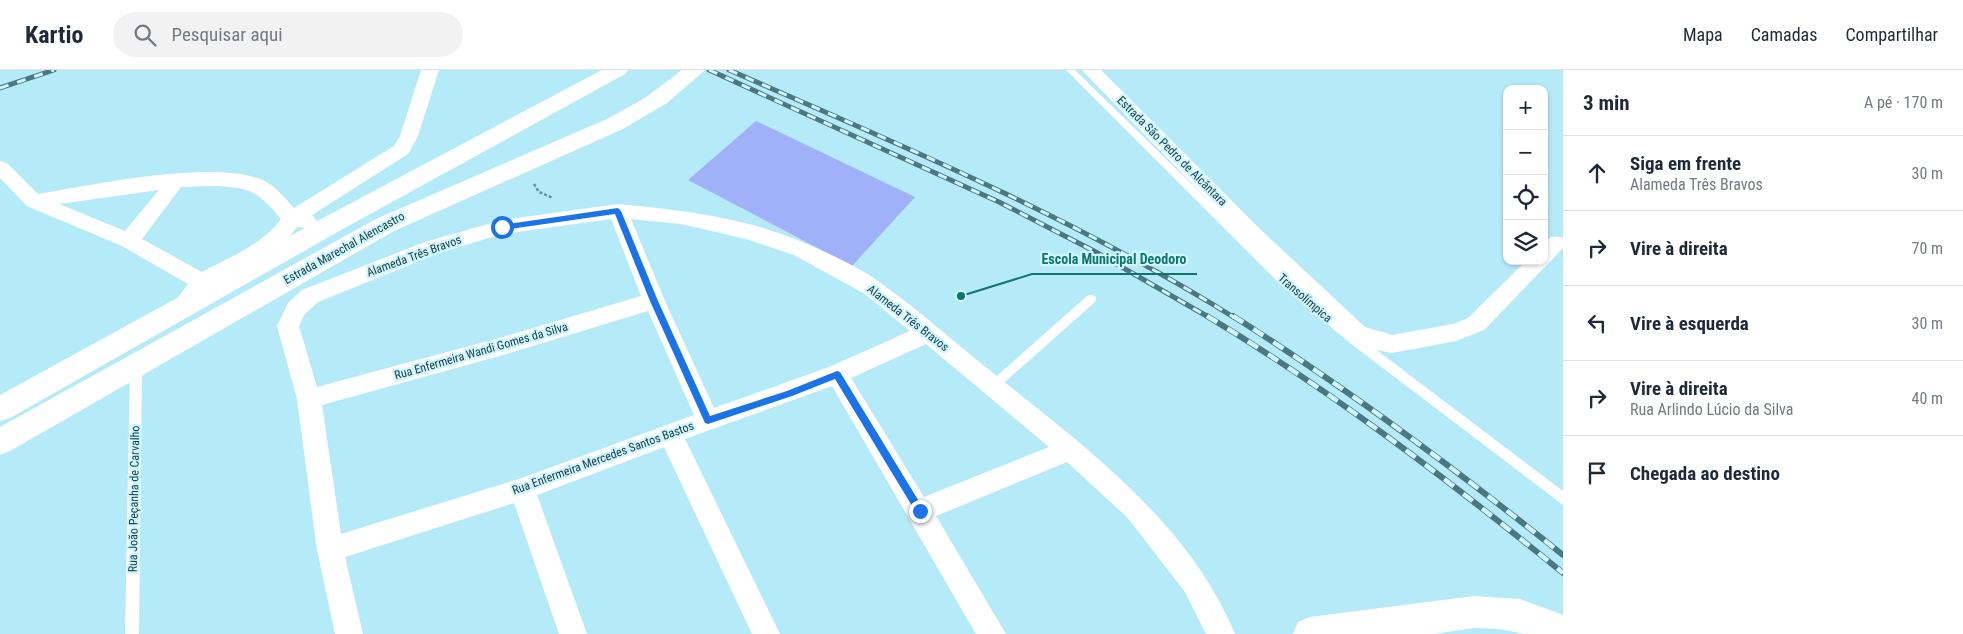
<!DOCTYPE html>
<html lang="pt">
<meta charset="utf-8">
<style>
body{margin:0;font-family:"Roboto Condensed",sans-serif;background:#f2f2f3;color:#1f2937}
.controls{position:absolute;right:15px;top:15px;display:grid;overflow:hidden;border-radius:10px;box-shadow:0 1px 4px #0004}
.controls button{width:45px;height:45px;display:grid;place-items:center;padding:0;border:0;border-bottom:1px solid #e0e1e3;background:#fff;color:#1f2937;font:25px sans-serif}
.stop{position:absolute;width:15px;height:15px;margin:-11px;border:4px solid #1a73e8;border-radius:50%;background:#fff}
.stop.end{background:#1a73e8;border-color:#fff;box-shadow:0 1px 5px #0008}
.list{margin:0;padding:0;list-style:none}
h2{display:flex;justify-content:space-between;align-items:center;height:65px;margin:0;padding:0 20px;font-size:21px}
h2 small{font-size:16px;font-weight:400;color:#747a83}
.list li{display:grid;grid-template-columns:32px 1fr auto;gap:15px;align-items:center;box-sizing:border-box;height:75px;padding:0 20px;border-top:1px solid #e0e1e3}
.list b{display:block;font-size:19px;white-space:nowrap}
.list p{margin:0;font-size:16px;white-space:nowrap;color:#747a83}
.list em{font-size:16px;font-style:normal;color:#747a83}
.icon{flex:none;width:28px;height:28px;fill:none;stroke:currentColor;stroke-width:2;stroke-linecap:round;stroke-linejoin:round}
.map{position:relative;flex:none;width:1563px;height:564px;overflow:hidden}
header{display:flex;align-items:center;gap:30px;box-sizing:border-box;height:70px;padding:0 25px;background:#fff;border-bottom:1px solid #e0e1e3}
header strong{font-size:24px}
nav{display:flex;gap:28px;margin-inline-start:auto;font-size:18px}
.search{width:350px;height:45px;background:#f2f2f3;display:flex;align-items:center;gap:12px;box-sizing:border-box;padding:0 18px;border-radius:28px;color:#747a83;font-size:19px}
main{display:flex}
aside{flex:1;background:#fff}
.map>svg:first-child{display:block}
.green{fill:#a0b1fa}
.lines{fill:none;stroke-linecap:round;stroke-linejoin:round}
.path{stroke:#62919c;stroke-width:2.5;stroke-dasharray:3 2;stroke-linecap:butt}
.service{fill:#fff;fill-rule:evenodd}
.minor{fill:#fff;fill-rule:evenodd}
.tertiary{fill:#fff;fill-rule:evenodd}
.primary{fill:#fff;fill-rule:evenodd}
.rail-far1-casing{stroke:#4a7781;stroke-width:5}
.rail-casing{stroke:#4a7781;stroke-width:6}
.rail-far1{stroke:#d1f5fd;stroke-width:3;stroke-dasharray:9;stroke-linecap:butt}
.rail{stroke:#d1f5fd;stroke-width:4.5;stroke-dasharray:12;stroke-linecap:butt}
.route{fill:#1a73e8}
.labels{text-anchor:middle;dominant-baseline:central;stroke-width:4.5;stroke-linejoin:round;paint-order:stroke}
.street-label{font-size:12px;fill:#19424b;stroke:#d1f5fd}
.leader{fill:none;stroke:#0f766e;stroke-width:2}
.callout-dot{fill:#0f766e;stroke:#d1f5fd;stroke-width:2}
.callout-label{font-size:14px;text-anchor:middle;font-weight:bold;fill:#0f766e;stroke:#d1f5fd;stroke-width:4.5;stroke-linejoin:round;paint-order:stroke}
</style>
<header>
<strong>Kartio</strong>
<div class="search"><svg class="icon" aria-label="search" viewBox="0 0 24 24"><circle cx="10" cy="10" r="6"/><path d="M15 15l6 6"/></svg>Pesquisar aqui</div>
<nav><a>Mapa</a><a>Camadas</a><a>Compartilhar</a></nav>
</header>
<main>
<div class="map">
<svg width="1563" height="564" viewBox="0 0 1563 564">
<rect width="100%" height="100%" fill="#b5ebf8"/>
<path class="green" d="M756 51 915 127 852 196 688 110Z"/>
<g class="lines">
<path class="path" d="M534 114 539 122 553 128"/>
<path class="service" d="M1066 0H1075L1291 211 1358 266 1563 421V435L1350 273 1283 217Z
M1091 225 1095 226 1096 229 1095 232 997 319H989L987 316 989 313 1087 226Z
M136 291 140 293 142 296 139 564H125L130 296 132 293Z"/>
<path class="minor" d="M421 0H439L418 66 408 84 312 145 317 151 314 156 307 158 297 157C280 181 258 191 232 205 225 209 215 213 209 219 197 230 193 249 174 243L171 237 188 214 122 176 27 136 0 108V91L7 93 38 124C93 115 213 89 263 110 275 116 285 128 294 138L394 76 400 66ZM213 116C251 117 257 121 281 149 262 175 230 187 202 202L142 169 181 117ZM159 120 125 161 59 134Z
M1082 0H1101L1259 158 1365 257 1392 265 1453 254 1468 248 1526 191H1544V173C1550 166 1555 165 1563 168V178L1484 260 1456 271 1392 283 1372 279 1349 269 1245 168Z
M618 134C682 140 750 148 809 175 832 185 863 199 882 214 920 241 955 273 992 302 1085 377 1188 451 1235 564H1206L1185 522 1127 447 1067 392 936 446 1006 564H976L832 316 685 369 780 564H752L664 377 537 425 587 564H559L514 433 345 487 363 564H335L317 480 297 329 277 256 288 233 302 220 425 172 502 150ZM611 149 641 226 503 267 317 317 299 256 304 245 318 232 439 183 502 164ZM631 149 681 154 746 169 794 185 865 224 910 261 829 297 714 338 665 231ZM648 241 694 345 522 408 341 464 322 335 503 285ZM926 274 1049 377 924 427 851 308Z"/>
<path class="tertiary" d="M1474 526 1520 529 1563 545V564H1525L1499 559 1474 558 1434 564H1293L1298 552 1310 547Z"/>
<path class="primary" d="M602 0H628L625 4 341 160 10 348 0 351V325L323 148Z
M682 0H705L667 33 623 59 394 161 10 381 0 385V357L376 149 607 49 645 28Z"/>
<defs>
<path id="rail-far1" d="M709 0 999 132 1094 181 1210 248
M729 0C901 75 1075 148 1235 248
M0 18 54 0"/>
<path id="rail" d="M1207 246C1333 322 1450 411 1563 503
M1233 246C1348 319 1457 400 1563 485"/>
</defs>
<use href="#rail-far1" class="rail-far1-casing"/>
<use href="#rail" class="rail-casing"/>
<use href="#rail-far1" class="rail-far1"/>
<use href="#rail" class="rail"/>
</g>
<path class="route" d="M618 138 621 141 658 231 710 346 787 321 837 301 840 302 923 438V444H917L835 309 792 326 708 354 705 353 650 231 615 144 502 160 498 157 502 155Z"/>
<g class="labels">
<g class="street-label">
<text transform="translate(1172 81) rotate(45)">Estrada São Pedro de Alcântara</text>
<text transform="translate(344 178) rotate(-29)">Estrada Marechal Alencastro</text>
<text transform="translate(414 186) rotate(-20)">Alameda Três Bravos</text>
<text transform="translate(1305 228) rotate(41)">Transolímpica</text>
<text transform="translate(908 248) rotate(38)">Alameda Três Bravos</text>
<text transform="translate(481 281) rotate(-16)">Rua Enfermeira Wandi Gomes da Silva</text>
<text transform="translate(603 388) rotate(-20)">Rua Enfermeira Mercedes Santos Bastos</text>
<text transform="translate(134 429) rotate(-89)">Rua João Peçanha de Carvalho</text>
</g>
</g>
<path class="leader" d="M961 226L1032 204H1197"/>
<circle class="callout-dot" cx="961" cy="226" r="5"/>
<g class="callout-label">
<text x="1114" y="194">Escola Municipal Deodoro</text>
</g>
</svg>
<div class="controls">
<button>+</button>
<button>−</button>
<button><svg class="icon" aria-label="locate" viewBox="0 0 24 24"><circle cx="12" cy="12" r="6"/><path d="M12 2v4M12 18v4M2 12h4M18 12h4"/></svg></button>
<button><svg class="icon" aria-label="layers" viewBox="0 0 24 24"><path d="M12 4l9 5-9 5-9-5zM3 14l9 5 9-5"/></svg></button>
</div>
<div class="stop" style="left:502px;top:157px"></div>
<div class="stop end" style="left:920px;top:441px"></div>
</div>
<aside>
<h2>3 min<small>A pé · 170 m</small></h2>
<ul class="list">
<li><svg class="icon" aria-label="ahead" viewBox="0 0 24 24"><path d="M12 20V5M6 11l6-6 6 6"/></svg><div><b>Siga em frente</b><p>Alameda Três Bravos</p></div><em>30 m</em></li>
<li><svg class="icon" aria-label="right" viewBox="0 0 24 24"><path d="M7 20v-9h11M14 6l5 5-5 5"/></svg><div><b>Vire à direita</b></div><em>70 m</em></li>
<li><svg class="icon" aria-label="left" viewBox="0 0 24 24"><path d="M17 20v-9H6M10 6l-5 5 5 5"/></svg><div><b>Vire à esquerda</b></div><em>30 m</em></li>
<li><svg class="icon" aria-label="right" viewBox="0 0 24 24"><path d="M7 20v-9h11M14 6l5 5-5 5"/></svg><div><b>Vire à direita</b><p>Rua Arlindo Lúcio da Silva</p></div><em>40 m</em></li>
<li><svg class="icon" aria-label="arrive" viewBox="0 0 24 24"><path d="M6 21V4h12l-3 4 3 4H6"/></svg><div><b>Chegada ao destino</b></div></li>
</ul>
</aside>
</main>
